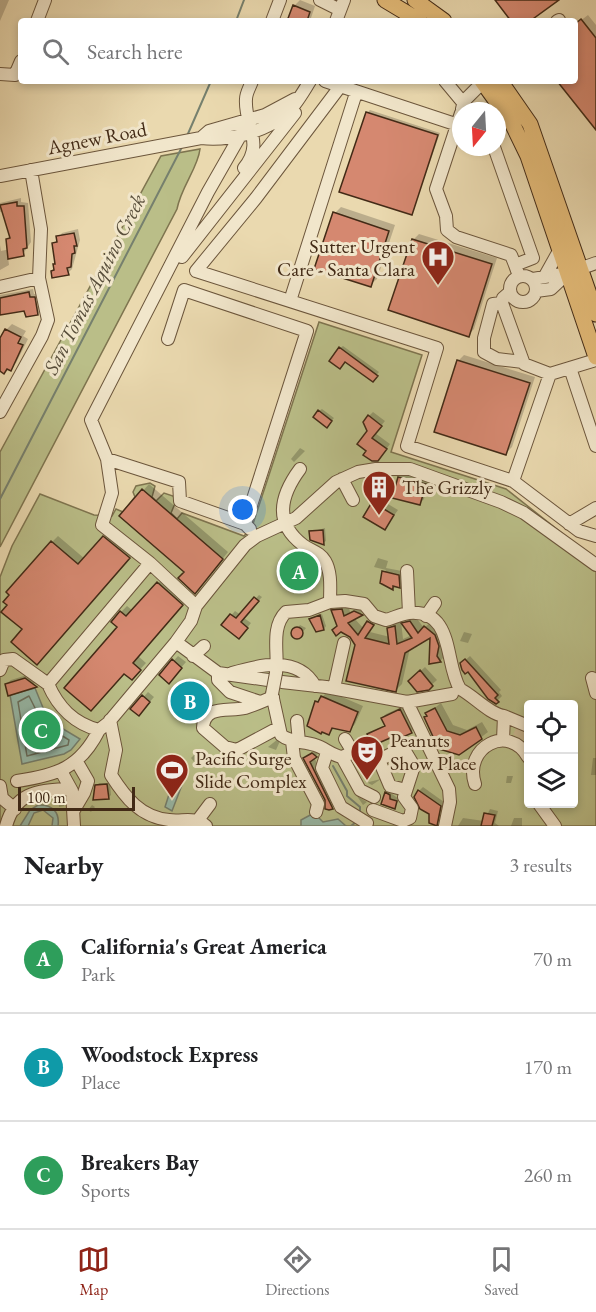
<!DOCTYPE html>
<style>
body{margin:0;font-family:"EB Garamond",serif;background:#f2f2f2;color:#202124}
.controls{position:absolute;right:18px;bottom:18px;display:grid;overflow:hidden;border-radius:6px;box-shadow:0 3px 9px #0003}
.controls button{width:54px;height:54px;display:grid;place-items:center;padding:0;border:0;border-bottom:2px solid #e0e0e0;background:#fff;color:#202124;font:30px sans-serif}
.compass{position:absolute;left:452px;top:102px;width:54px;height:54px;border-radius:50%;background:#fff;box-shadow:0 3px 9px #0003;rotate:198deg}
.scale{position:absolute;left:18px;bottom:15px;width:117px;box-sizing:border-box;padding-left:6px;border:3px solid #422a16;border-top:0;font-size:16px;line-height:21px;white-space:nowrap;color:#422a16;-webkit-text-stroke:4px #f1e6cb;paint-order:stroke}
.you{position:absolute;left:243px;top:510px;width:21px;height:21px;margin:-15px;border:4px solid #fff;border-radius:50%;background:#1a73e8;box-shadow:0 0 0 9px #1a73e833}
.badge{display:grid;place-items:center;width:39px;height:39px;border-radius:50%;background:#8f2418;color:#fff;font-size:20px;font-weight:700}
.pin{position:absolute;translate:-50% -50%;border:3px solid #fff;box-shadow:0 2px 6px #0006}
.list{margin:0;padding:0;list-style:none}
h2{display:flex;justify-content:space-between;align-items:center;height:78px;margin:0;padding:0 24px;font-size:26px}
h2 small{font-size:20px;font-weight:400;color:#757577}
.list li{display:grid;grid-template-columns:39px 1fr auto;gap:18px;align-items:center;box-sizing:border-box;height:108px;padding:0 24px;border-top:2px solid #e0e0e0}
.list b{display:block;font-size:22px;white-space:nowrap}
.list p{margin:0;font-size:20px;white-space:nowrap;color:#757577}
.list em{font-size:20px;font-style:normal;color:#757577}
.icon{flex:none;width:33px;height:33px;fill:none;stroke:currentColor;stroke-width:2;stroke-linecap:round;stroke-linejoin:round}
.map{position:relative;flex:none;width:596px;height:826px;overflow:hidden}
.search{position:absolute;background:#fff;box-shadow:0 3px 9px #0003;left:18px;right:18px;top:18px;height:66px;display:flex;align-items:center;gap:15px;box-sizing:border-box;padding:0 21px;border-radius:6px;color:#757577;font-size:22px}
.sheet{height:402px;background:#fff}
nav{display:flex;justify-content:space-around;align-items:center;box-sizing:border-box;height:84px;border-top:2px solid #e0e0e0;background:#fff;font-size:16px;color:#757577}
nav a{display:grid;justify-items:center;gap:3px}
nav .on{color:#8f2418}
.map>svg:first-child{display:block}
.green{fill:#babe88;stroke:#7e744f;stroke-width:1.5;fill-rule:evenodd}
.water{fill:#98baa9;stroke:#76806e;stroke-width:1.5}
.shadow{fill:#0003}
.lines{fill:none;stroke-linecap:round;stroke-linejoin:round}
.shore{stroke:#6d7260;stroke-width:1.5}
.stream{stroke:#76806e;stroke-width:2}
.building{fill:#d58870;stroke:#422a16;stroke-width:1.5}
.minor-tunnel{stroke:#c8b690;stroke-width:12;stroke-dasharray:12 6;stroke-linecap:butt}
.minor-casing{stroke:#6c563c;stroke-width:14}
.major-casing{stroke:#422a16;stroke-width:17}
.minor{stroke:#f1e6cb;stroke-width:12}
.major{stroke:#e5bc78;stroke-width:15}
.minor-bridge-casing{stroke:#6c563c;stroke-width:14;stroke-linecap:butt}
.minor-bridge{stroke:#f1e6cb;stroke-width:12}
.labels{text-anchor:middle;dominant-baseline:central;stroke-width:6;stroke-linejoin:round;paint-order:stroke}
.street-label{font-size:20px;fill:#422a16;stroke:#f1e6cb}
.poi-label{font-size:20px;fill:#422a16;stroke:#f1e6cb;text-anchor:start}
.water-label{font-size:21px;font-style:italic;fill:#584e3b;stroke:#f1e6cb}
</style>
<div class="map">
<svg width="596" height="826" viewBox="0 0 596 826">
<rect width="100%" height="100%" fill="#ead9af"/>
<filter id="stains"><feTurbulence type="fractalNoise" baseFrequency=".00333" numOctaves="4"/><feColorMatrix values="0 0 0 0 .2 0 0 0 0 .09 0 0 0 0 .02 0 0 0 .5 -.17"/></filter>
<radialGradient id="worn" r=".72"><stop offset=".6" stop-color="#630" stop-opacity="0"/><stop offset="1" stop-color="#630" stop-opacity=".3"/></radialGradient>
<path class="green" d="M200 149C198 168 181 187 177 209L0 547V452L161 156Z
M319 322 422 355 391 452 506 489 596 560V826H0V577L12 546 40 494 94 515 112 516 116 509 123 512 135 497 133 492 136 486 150 483 155 486 152 497 156 501 164 493 173 496 176 501 171 513 177 519 182 513 244 536 252 527ZM528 704H574V804H528Z"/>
<path class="water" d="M35 688 48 720 80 739 71 750 64 754 22 764 10 695Z
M173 782 182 785 172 811 165 807Z
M38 805C52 804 60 812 58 826H52L53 818 43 810 34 813 28 826H20L30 810Z
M314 813 323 822 338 819 346 826H301V820Z"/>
<path class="shadow" d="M0 0H9L0 21Z
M300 0 315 6 310 21H288L294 6Z
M588 15 596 25V128L559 81H575V25Z
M370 110 440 133 412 214 367 113Z
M21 198V202L28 203 31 242 23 254 8 257 9 265 0 270V245L1 251 10 249 8 239 11 236 3 211 0 212V203Z
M341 207 395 225 377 279 370 285 335 213Z
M78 229 80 240 72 269 68 273 52 271 55 268 54 244 62 233Z
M419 234 497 258 474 329 468 335 413 240Z
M33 289 34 294 39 293 42 309 38 314 26 309 0 315V295Z
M12 324 26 331 23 336 28 339 16 363 4 372 0 370V347L6 330Z
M343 346 379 372 372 380 340 348Z
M464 355 535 377 512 447 506 453 458 361Z
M322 409 334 418 329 424 319 411Z
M373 412 385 421 375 433 390 444 382 455 368 451 369 416Z
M300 448 305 451 294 462 291 459Z
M403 474 429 479 424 499 420 503 399 478Z
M149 484 228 552 201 586 121 516Z
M378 498 398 510 385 528 365 516Z
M325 528 326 541 323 543 311 532Z
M110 531 135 552 43 657 52 542 58 536 85 559Z
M302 553 315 558 312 571 299 556Z
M378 558 388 561 386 568 402 571 403 582 399 586 392 588 384 572 386 570 374 567Z
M164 577 188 598 138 656 146 663 132 678 119 627 121 612 127 606 133 611Z
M259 595 262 597 244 618 251 623 243 633 223 625 235 611 241 615Z
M348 604 350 612 361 606 367 608 354 618 364 629 374 616 379 618 370 632 390 637 389 629 395 623 401 621 403 639 412 635 403 624 409 618 415 616 424 628 431 622 444 640V657L438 663H431V635L410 648 402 684 396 690 351 636 339 625 333 611 339 605Z
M322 614 326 626 324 629 311 619Z
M300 625 306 628 299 637 293 634Z
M464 632 472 634 468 643 460 641Z
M178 656 186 662 173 677 161 675Z
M470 656 501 690 499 692 502 696 496 702 461 664Z
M425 667 437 680 428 688 410 681Z
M30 674 40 681 9 694 6 684 11 680Z
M328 691 363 706 355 724 349 731 335 727 329 734 317 702Z
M148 692 154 697 143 710 133 709Z
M441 703 453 725 467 730 482 722 488 732 459 754 441 741 427 714Z
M404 706 415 728 411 732 391 736 369 735 386 725 382 718 386 714Z
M278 739 280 741 276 750 268 747Z
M200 749 204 754 195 763 191 758Z
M317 749 320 752 314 757 336 803 332 807 305 759Z
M593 758H596V775H591Z
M358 759 365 761 364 776 355 761Z
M399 760 398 766 393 765 395 762Z
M507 776H513L511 783H506Z
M381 779 372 785 368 783 369 782Z
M99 783H110L111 795 108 798 97 786Z
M423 787 444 802 441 820 437 824 419 791Z
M388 791 399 799 395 808 386 793Z
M66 795 64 806 59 807V799L48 800Z
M357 796 367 802 363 805Z
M92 805 95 807 91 812 88 810Z
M490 809 498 811 495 823 499 826H458L463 818 484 821Z
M514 818H522V826H511Z"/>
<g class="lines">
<path class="shore" d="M29 696 43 724 69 740 68 745 27 756 18 702Z
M34 726 50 737V742L34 745 31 729Z"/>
<path class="stream" d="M236 21 244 0
M187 136 211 81
M0 499 182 147
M333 766 347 791V796L360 807V814
M351 826 356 822"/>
</g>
<path class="building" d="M495 0H559L530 21H511Z
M293 5 310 12 307 21H287Z
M581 19 596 38V130L557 81H575V24Z
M366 112 438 135 412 215 339 192Z
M17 202V206H24L27 248 23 249 24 256 8 259 6 239 10 238 0 205Z
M333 212 389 231 371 287 314 269Z
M74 233 77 246H74L75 253 72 254 71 267 67 268 69 275 52 278 51 271 54 270 53 264H55L52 243 57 242 56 236Z
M412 239 492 264 469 337 388 310Z
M29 292 30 297H35L38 315 26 317 24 311 0 315V298Z
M5 329 21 337 18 343 23 345 11 371 7 369 4 374 0 371V338Z
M339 347 378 376 373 382 345 362 340 369 329 361Z
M457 360 530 383 506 455 434 432Z
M318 410 332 421 327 428 313 417Z
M368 415 382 426 372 438 387 449 378 461H372L363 455 366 451 357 444 367 431 363 422Z
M398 477 426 484 420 505 392 498Z
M142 489 223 559 195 594 178 578 184 572 119 516Z
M372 502 394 515 385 530 363 517Z
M323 530 324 545 310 540 309 531Z
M103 536 130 558 37 665 11 642 22 629 1 612 7 605 3 602 9 595 6 592 51 541 78 564Z
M298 555 313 560V572L300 573Z
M382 571 399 575 400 588 393 586V590L380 583Z
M157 582 183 605 133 663 141 670 132 680 124 674 91 711 64 688 117 627 111 622 120 611 126 616Z
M254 597 259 601 241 622 248 628 239 639 221 625 230 614 236 618Z
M342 609 344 616 354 611 363 615 348 623 358 635 367 621 374 625 365 638 389 644 387 628 395 626 397 644 412 638 401 623 410 621 418 633 424 626 435 635 439 646 437 656 441 662 429 664 430 638 405 653 396 692 346 681 355 645 350 637 341 632 336 636 332 630 337 626 331 610Z
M320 615 324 630 316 632 309 619Z
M291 633a6 6 0 1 1 12 0a6 6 0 1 1-12 0Z
M172 659 182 668 169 684 159 675Z
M465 659 498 695 495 698 499 702 496 704 488 699 468 672 465 674 462 670 460 663Z
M420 670 433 686 429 690 417 692 408 681Z
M25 678 37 687 8 696 5 684Z
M142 695 150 702 139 716 130 709Z
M321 696 358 712 350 732 332 728 329 735 322 732 321 734 307 726 315 701 318 702Z
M435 708 447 731 460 735 476 727 482 739 459 755 439 749 440 742 435 741 424 717 427 716 425 713Z
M400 709 412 733 392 742 390 738 372 746 367 734 385 726 381 718Z
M312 753 317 757 310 762 333 809 329 810 325 809V800L303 758Z
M107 784 109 799 93 800 95 785Z
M418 790 441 806 437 826 429 823V814L420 809 414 797Z
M385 792 390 795V799L397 801 395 809 381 804Z
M484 813 495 815 492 826H481Z"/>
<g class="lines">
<path class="minor-tunnel" d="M516 729 528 736"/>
<defs>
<path id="minor" d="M320 0 340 10
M37 21 45 0
M272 21 280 0
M336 21 344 0
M557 21 559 20
M0 74 15 75 21 61
M325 81 458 125
M445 81 470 111
M339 88 256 198 196 271 437 348 407 446 513 481 579 531 596 536
M462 109 464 101 483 82
M461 113 436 189 446 216 447 230 456 237 511 255 515 265
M201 138 209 131 265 115 295 99
M494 147 533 258 515 265 519 276
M244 168C265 142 244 126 246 99 246 93 250 87 252 81
M0 176 201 138C229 141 262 133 285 115 295 107 303 92 310 81
M182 257 295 113
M510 289a13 13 0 1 1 26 0a13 13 0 1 1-26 0Z
M545 276 560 249
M533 279 568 273 596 263
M0 287 39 278
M536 291 551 289 568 273
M510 292 503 298 502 303 524 364 550 374
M290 301 356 93
M502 303 493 304 484 338V352L497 359 523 362
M168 339 184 290 307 331 245 524
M570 368 596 446
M0 412 42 336 48 320 39 278 41 229 31 170
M107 459 179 482 180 501 245 524 250 529
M300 469C280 496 274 523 303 545 311 551 320 552 325 561 332 573 330 589 330 602
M342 479 353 500
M513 481 550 374 596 360
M569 524 596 508
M150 563 196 606
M407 571 409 613
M426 616 435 603
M176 642 108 723 99 730C73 723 58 707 48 684L150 563 102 525 112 493 107 459 91 420 208 192 248 122
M193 656 204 646
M0 670 4 660 13 659 48 684
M218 673V680L230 692 260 702
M232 673C259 665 298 655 315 686
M276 673C279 654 270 628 286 612L309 610 330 602 345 601 364 604 374 616 386 620C394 618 400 614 409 613 455 609 444 663 460 689 474 696 489 714 504 716L503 740
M592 678 596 693
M268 680 218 673 176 642 191 621 196 606 245 545 257 536 296 518 336 482 358 472 376 469H410L501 502 524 513 596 565
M282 682 326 687 407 702 449 789 450 802 445 826
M334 688 344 643
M272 694 281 735C291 743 303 741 315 745 325 748 331 755 342 757L360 790 374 797
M273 697C263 701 255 705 245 708 229 712 204 704 203 728L225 747 237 750 278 728
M407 702 452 694
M504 716 528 726
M110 720 116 750 111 775C125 797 140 817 169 820 183 822 194 816 206 826
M297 721 299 742
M345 739 353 752 358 748
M292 741 294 758 318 804 316 812
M327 752 322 768 341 807 367 823
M342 757 356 751 379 760 399 750 405 751 414 766 404 797 412 808 410 818 403 821 373 810
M379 760 390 786 406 790
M61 771 72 791 74 826
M17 781C57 775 80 768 99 730
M475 784C463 747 509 723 528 757
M0 786 2 798 15 809
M539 804 555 826
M74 810 84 793 88 781 77 762
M198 820 210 804
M6 826C15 793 36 791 65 789"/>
<path id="major" d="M385 0 420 21
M415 0 444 21
M482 81 512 123 528 156 596 357
M500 81 530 124 596 314"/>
</defs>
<use href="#minor" class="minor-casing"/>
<use href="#major" class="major-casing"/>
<use href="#minor" class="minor"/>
<use href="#major" class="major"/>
<defs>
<path id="minor-bridge" d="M272 694 276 673"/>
</defs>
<use href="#minor-bridge" class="minor-bridge-casing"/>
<use href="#minor-bridge" class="minor-bridge"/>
</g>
<defs>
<symbol id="hospital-pin" viewBox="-11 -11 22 30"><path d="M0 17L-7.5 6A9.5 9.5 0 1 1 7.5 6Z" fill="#8f2418" stroke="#f1e6cb"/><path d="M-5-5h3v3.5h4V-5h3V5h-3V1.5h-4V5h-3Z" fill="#fff"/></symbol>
<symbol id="building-pin" viewBox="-11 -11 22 30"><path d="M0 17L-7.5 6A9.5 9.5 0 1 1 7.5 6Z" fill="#8f2418" stroke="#f1e6cb"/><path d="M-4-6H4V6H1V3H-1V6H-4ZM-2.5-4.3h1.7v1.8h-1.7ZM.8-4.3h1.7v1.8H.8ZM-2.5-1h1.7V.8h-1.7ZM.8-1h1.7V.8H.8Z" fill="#fff"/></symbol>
<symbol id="theatre-pin" viewBox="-11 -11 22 30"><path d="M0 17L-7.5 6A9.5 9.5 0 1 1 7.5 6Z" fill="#8f2418" stroke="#f1e6cb"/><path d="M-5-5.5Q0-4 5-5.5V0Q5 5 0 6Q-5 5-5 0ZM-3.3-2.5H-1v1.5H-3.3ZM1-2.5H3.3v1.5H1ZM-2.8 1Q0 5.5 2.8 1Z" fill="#fff"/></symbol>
<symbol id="stadium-pin" viewBox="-11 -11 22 30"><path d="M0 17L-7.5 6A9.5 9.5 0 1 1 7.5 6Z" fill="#8f2418" stroke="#f1e6cb"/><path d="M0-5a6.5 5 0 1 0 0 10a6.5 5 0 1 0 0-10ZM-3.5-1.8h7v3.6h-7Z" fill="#fff"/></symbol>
</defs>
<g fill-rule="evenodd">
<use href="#hospital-pin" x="419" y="238" width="38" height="52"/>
<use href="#building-pin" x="360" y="468" width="38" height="52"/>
<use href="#theatre-pin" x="348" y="733" width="38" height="52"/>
<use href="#stadium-pin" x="153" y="751" width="38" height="52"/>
</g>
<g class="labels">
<g class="street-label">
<text transform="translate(97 138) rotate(-11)">Agnew Road</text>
</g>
<g class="poi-label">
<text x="415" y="246" text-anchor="end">Sutter Urgent<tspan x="415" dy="23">Care - Santa Clara</tspan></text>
<text x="402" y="487">The Grizzly</text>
<text x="390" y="740">Peanuts<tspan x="390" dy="23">Show Place</tspan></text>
<text x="195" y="758">Pacific Surge<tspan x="195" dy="23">Slide Complex</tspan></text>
</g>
<g class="water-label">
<text transform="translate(94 284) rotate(-63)">San Tomas Aquino Creek</text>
</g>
</g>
<rect width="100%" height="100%" filter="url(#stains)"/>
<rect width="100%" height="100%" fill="url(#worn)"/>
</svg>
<div class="controls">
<button><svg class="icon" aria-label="locate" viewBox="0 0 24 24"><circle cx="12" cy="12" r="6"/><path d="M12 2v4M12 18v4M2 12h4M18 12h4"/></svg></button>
<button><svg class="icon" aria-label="layers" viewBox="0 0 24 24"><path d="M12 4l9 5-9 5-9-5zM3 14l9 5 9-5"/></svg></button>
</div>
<svg class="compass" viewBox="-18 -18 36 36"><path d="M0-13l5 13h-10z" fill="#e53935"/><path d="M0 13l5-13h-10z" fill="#757577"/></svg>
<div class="scale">100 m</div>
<div class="you"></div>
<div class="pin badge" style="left:299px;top:571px;background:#2e9e5b">A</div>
<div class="pin badge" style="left:190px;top:701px;background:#0f9aa8">B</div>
<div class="pin badge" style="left:41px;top:730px;background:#2e9e5b">C</div>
<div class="search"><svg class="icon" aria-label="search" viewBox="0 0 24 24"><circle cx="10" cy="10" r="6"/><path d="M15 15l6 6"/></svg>Search here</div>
</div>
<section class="sheet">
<h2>Nearby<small>3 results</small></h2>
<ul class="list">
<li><span class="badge" style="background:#2e9e5b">A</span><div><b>California's Great America</b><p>Park</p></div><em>70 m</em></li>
<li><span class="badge" style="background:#0f9aa8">B</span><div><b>Woodstock Express</b><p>Place</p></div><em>170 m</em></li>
<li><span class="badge" style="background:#2e9e5b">C</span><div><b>Breakers Bay</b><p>Sports</p></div><em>260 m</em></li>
</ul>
</section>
<nav>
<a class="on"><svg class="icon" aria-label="map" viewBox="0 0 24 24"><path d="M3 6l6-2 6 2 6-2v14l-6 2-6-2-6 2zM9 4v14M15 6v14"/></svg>Map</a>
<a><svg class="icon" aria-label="directions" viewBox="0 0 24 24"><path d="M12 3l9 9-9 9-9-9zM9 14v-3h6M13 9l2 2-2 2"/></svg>Directions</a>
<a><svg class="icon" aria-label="saved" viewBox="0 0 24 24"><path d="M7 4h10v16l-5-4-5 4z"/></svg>Saved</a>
</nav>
